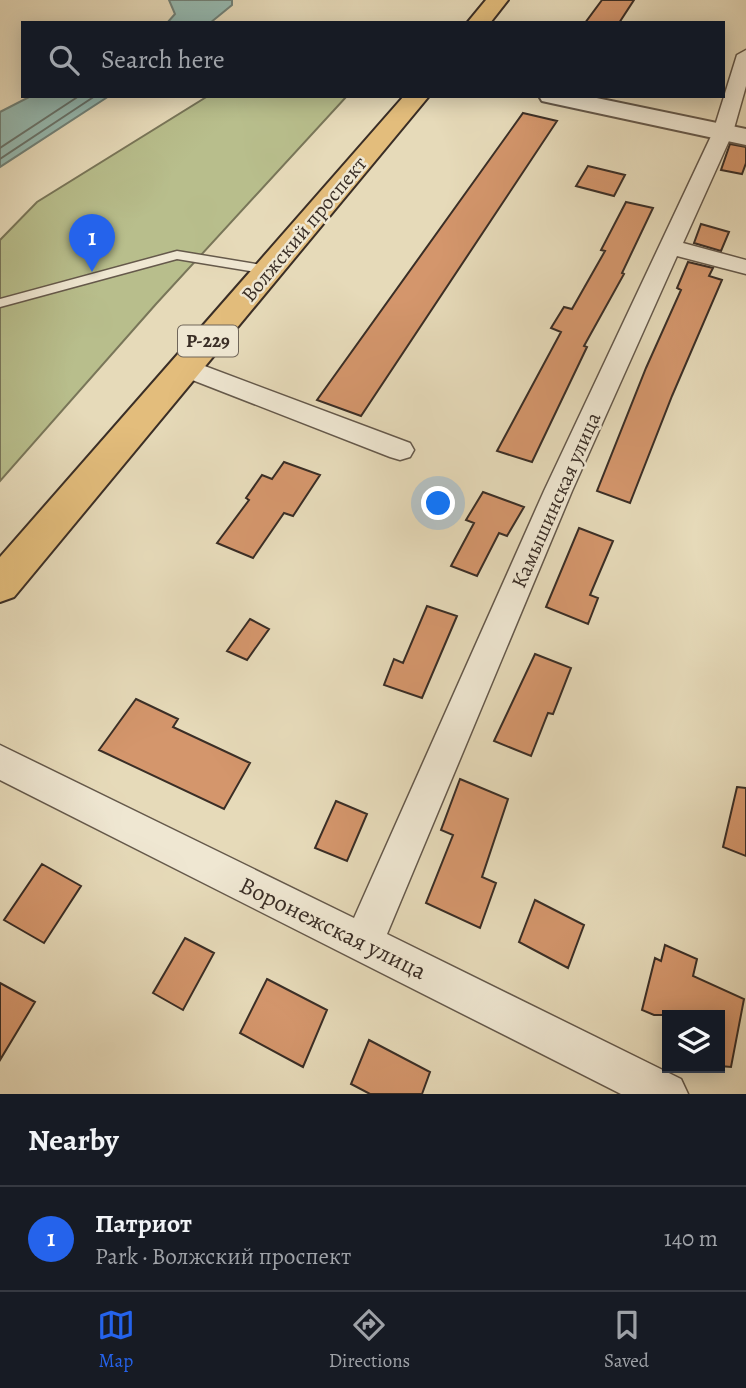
<!DOCTYPE html>
<meta charset="utf-8">
<style>
body{margin:0;font-family:Alegreya,serif;background:#242831;color:#f1f3f6}
.controls{position:absolute;right:21px;bottom:21px;display:grid;overflow:hidden;border-radius:0px;box-shadow:0 4px 18px #0003}
.controls button{width:63px;height:63px;display:grid;place-items:center;padding:0;border:0;border-bottom:2px solid #363941;background:#171b24;color:#f1f3f6;font:35px sans-serif}
.you{position:absolute;left:439px;top:504px;width:24px;height:24px;margin:-18px;border:5px solid #fff;border-radius:50%;background:#1a73e8;box-shadow:0 0 0 10px #1a73e833}
.badge{display:grid;place-items:center;width:46px;height:46px;border-radius:50%;background:#2563eb;color:#fff;font-size:23px;font-weight:700}
.pin{position:absolute;translate:-50% -58px;filter:drop-shadow(0 2px 4px #0008)}
.pin::after{content:'';position:absolute;top:37px;width:24px;height:21px;background:inherit;clip-path:polygon(0 0,100% 0,50% 100%)}
.list{margin:0;padding:0;list-style:none}
h2{display:flex;justify-content:space-between;align-items:center;height:91px;margin:0;padding:0 28px;font-size:30px}
h2 small{font-size:23px;font-weight:400;color:#9ea1a6}
.list li{display:grid;grid-template-columns:46px 1fr auto;gap:21px;align-items:center;box-sizing:border-box;height:105px;padding:0 28px;border-top:2px solid #363941}
.list b{display:block;font-size:26px;white-space:nowrap}
.list p{margin:0;font-size:23px;white-space:nowrap;color:#9ea1a6}
.list em{font-size:23px;font-style:normal;color:#9ea1a6}
.icon{flex:none;width:38px;height:38px;fill:none;stroke:currentColor;stroke-width:2;stroke-linecap:round;stroke-linejoin:round}
.map{position:relative;flex:none;width:746px;height:1094px;overflow:hidden}
.search{position:absolute;background:#171b24;box-shadow:0 4px 18px #0003;left:21px;right:21px;top:21px;height:77px;display:flex;align-items:center;gap:18px;box-sizing:border-box;padding:0 24px;border-radius:0px;color:#9ea1a6;font-size:26px}
.sheet{height:196px;background:#171b24}
nav{display:flex;justify-content:space-around;align-items:center;box-sizing:border-box;height:98px;border-top:2px solid #363941;background:#171b24;font-size:19px;color:#9ea1a6}
nav a{display:grid;justify-items:center;gap:4px}
nav .on{color:#2563eb}
.map>svg:first-child{display:block}
.green{fill:#b8be8c;stroke:#797659;stroke-width:2}
.water{fill:#96bab1;stroke:#718279;stroke-width:2}
.lines{fill:none;stroke-linecap:round;stroke-linejoin:round}
.shore{stroke:#68746c;stroke-width:2}
.building{fill:#d4966c;stroke:#3a2e26;stroke-width:2}
.service-casing{stroke:#65594b;stroke-width:3}
.minor-casing{stroke:#65594b;stroke-width:3}
.tertiary-casing{stroke:#65594b;stroke-width:4}
.primary-casing{stroke:#3a2e26;stroke-width:4}
.service{fill:#efe7d2;fill-rule:evenodd}
.minor{fill:#efe7d2;fill-rule:evenodd}
.tertiary{fill:#efe7d2;fill-rule:evenodd}
.primary{fill:#e3bd7c;fill-rule:evenodd}
.labels{text-anchor:middle;dominant-baseline:central;stroke-width:5;stroke-linejoin:round;paint-order:stroke}
.shield{fill:#efe7d2;stroke:#70665a;stroke-width:2}
.shield-label{font-size:19px;font-weight:bold;fill:#3a2e26}
.street-label{font-size:21px;fill:#3a2e26;stroke:#efe7d2}
.near-street-label{font-size:24px;fill:#3a2e26;stroke:#efe7d2}
</style>
<div class="map">
<svg width="746" height="1094" viewBox="0 0 746 1094">
<rect width="100%" height="100%" fill="#e6dab9"/>
<filter id="stains"><feTurbulence type="fractalNoise" baseFrequency=".00286" numOctaves="4"/><feColorMatrix values="0 0 0 0 .2 0 0 0 0 .09 0 0 0 0 .02 0 0 0 .5 -.17"/></filter>
<radialGradient id="worn" r=".72"><stop offset=".6" stop-color="#630" stop-opacity="0"/><stop offset="1" stop-color="#630" stop-opacity=".3"/></radialGradient>
<path class="green" d="M208 96H347L156 304 0 481V240L37 202Z"/>
<path class="water" d="M169 0H232V5L210 23H167L175 14Z
M31 96H109L0 167V112Z"/>
<g class="lines">
<path class="shore" d="M0 148 79 96
M0 159 95 96"/>
</g>
<path class="building" d="M602 0H634L619 23H585Z
M523 113 557 121 361 416 317 400Z
M730 144 746 147V163L742 174 721 170Z
M588 166 625 175 614 196 576 186Z
M626 202 653 208 622 273 624 274 584 346 587 347 532 462 497 451 561 332 551 328 564 307 572 309 605 251 601 250Z
M701 224 729 232 721 251 694 243Z
M688 262 713 268 709 276 722 280 672 396 630 503 597 491 646 368 681 290 677 288Z
M284 462 320 475 293 516 284 513 253 558 217 543 249 500 246 498 262 475 272 479Z
M483 492 524 507 507 536 499 533 477 576 451 566 474 523 466 520Z
M579 528 613 541 590 595 598 598 588 624 546 607Z
M427 606 457 616 422 698 384 685 394 659 403 663Z
M250 619 269 629 247 660 227 651Z
M535 654 571 668 553 714 548 713 531 756 494 741Z
M136 699 178 719 173 727 250 763 224 809 99 750Z
M460 779 508 799 482 877 496 883 480 928 426 903 453 835 441 830Z
M737 787 746 788V856L723 847Z
M336 801 367 814 347 861 315 848Z
M42 864 81 886 44 943 4 920Z
M535 900 584 925 568 968 519 942Z
M185 938 214 953 183 1010 153 993Z
M665 945 697 959 693 976 744 999 731 1067 720 1066V1015H654L642 1010 655 958 661 961Z
M267 979 327 1010 303 1067 240 1033Z
M0 983 35 1002 0 1060Z
M369 1040 430 1072 422 1094H370L351 1084Z"/>
<g class="lines">
<defs>
<path id="service" d="M177 251 268 266 274 270 268 274 177 259 0 307V299Z"/>
<path id="minor" d="M746 50V86L733 132 683 243 746 260V274L677 256 572 491 387 934 681 1079 688 1094H621L0 780V745L354 918 544 491 713 132 737 55Z
M186 359 410 443 414 450 410 457 400 460 390 457 177 374 173 368 177 362Z"/>
<path id="tertiary" d="M539 96H587L746 129V145L551 103 542 101Z"/>
<path id="primary" d="M486 0H508L490 23H467Z
M404 96H429L14 597 0 602V557Z"/>
</defs>
<use href="#service" class="service-casing"/>
<use href="#minor" class="minor-casing"/>
<use href="#tertiary" class="tertiary-casing"/>
<use href="#primary" class="primary-casing"/>
<use href="#service" class="service"/>
<use href="#minor" class="minor"/>
<use href="#tertiary" class="tertiary"/>
<use href="#primary" class="primary"/>
</g>
<g class="labels">
<rect class="shield" x="178" y="325.5" width="60" height="31" rx="5"/>
<g class="shield-label">
<text x="208" y="341">Р-229</text>
</g>
<g class="street-label">
<text transform="translate(304 229) rotate(-50)">Волжский проспект</text>
<text transform="translate(556 500) rotate(-66)">Камышинская улица</text>
</g>
<g class="near-street-label">
<text transform="translate(333 928) rotate(26)">Воронежская улица</text>
</g>
</g>
<rect width="100%" height="100%" filter="url(#stains)"/>
<rect width="100%" height="100%" fill="url(#worn)"/>
</svg>
<div class="controls">
<button><svg class="icon" aria-label="layers" viewBox="0 0 24 24"><path d="M12 4l9 5-9 5-9-5zM3 14l9 5 9-5"/></svg></button>
</div>
<div class="you"></div>
<div class="pin badge" style="left:92px;top:272px">1</div>
<div class="search"><svg class="icon" aria-label="search" viewBox="0 0 24 24"><circle cx="10" cy="10" r="6"/><path d="M15 15l6 6"/></svg>Search here</div>
</div>
<section class="sheet">
<h2>Nearby<small></small></h2>
<ul class="list">
<li><span class="badge">1</span><div><b>Патриот</b><p>Park · Волжский проспект</p></div><em>140 m</em></li>
</ul>
</section>
<nav>
<a class="on"><svg class="icon" aria-label="map" viewBox="0 0 24 24"><path d="M3 6l6-2 6 2 6-2v14l-6 2-6-2-6 2zM9 4v14M15 6v14"/></svg>Map</a>
<a><svg class="icon" aria-label="directions" viewBox="0 0 24 24"><path d="M12 3l9 9-9 9-9-9zM9 14v-3h6M13 9l2 2-2 2"/></svg>Directions</a>
<a><svg class="icon" aria-label="saved" viewBox="0 0 24 24"><path d="M7 4h10v16l-5-4-5 4z"/></svg>Saved</a>
</nav>
